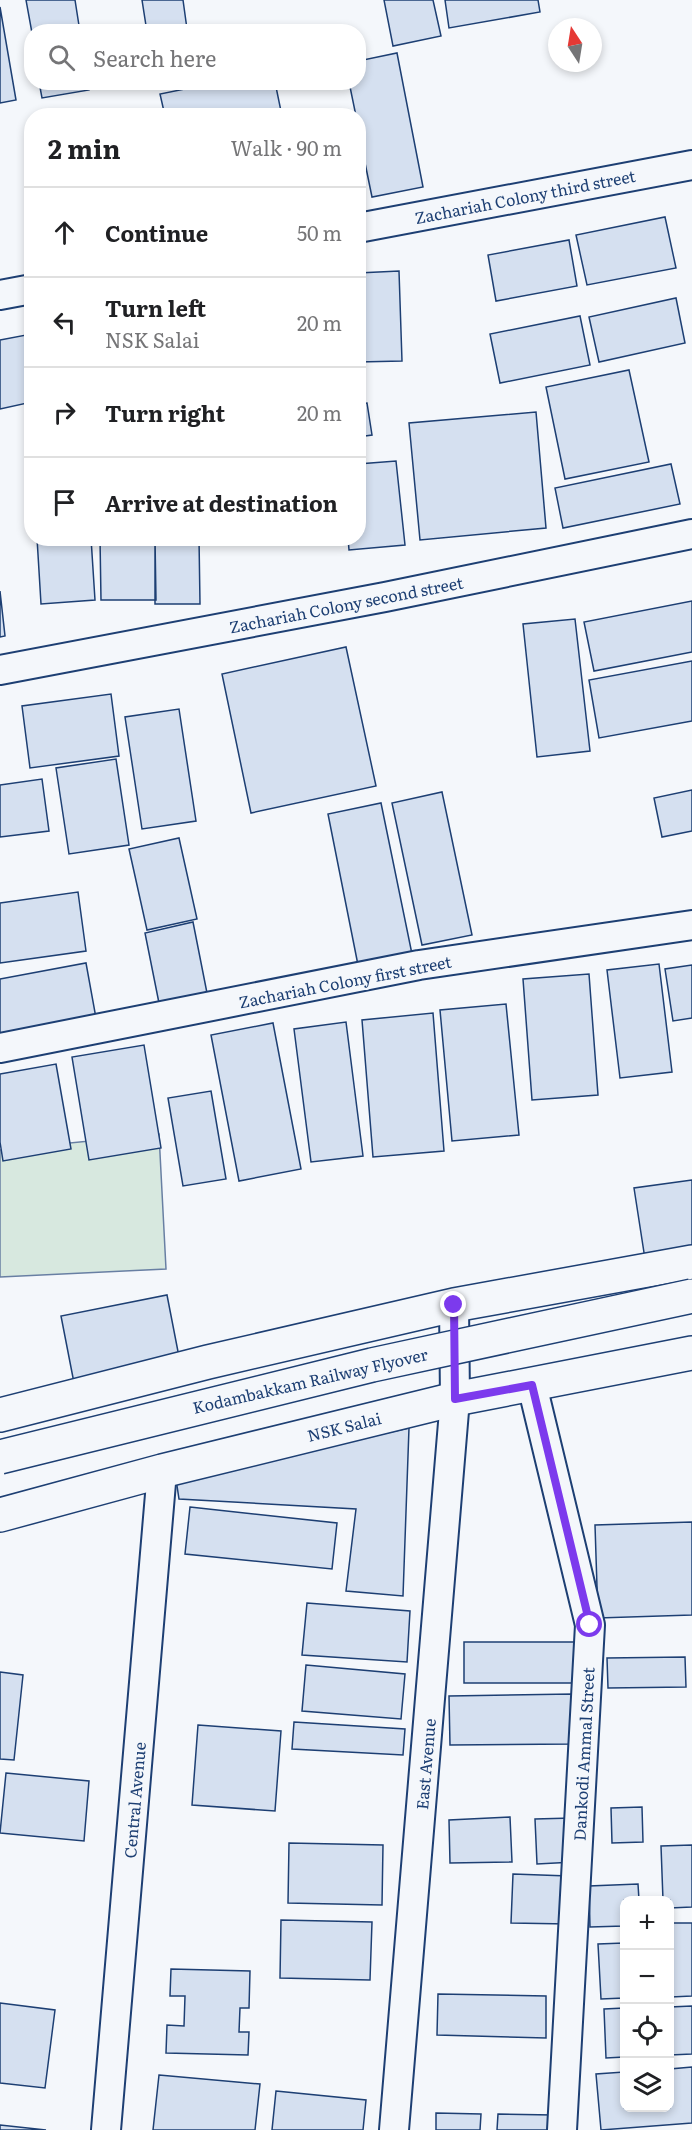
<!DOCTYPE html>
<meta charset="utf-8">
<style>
body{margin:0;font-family:Literata,serif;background:#f2f2f2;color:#202124}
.controls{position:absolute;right:18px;bottom:18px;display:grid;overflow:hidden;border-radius:12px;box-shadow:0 3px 9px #0003}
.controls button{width:54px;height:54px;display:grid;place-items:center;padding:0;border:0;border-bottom:2px solid #e0e0e0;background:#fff;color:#202124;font:30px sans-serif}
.compass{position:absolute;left:548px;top:18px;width:54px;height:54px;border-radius:50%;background:#fff;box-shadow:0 3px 9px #0003;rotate:348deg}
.stop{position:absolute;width:18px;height:18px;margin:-14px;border:4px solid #7c3aed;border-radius:50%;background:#fff}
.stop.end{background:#7c3aed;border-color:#fff;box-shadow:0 2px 6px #0008}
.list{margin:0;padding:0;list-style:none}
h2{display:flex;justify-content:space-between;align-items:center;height:78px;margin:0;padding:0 24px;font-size:26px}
h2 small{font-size:20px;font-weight:400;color:#757577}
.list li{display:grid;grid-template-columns:39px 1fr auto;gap:18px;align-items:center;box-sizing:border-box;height:90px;padding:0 24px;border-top:2px solid #e0e0e0}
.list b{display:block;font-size:22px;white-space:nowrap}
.list p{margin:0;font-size:20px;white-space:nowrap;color:#757577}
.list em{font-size:20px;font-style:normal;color:#757577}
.icon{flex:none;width:33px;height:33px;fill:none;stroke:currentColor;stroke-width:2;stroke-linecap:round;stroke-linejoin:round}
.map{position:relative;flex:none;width:692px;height:2130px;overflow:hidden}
.search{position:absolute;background:#fff;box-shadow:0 3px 9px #0003;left:24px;top:24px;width:342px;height:66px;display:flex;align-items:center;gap:15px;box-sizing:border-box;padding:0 21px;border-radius:24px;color:#757577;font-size:22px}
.panel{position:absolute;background:#fff;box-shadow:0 3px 9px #0003;left:24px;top:108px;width:342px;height:438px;border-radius:24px}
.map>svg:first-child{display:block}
.green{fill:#d7e8df;stroke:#687fa3;stroke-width:1.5}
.building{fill:#d5e0f0;stroke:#1d3f73;stroke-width:1.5}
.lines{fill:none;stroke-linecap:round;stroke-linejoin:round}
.minor-casing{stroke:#1d3f73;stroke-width:32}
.tertiary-casing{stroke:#1d3f73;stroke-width:36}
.minor{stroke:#f4f7fb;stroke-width:28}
.tertiary{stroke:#f4f7fb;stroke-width:33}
.primary-bridge-casing{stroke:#1d3f73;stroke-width:36;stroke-linecap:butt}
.primary-bridge{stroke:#f4f7fb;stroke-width:33}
.route{stroke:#7c3aed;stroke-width:8}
.labels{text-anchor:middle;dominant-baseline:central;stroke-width:4.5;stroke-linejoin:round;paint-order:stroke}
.street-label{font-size:16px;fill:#1d3f73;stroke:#f4f7fb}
</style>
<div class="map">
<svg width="692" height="2130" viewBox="0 0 692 2130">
<rect width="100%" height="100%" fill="#f4f7fb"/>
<path class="green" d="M159 1134 166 1269 0 1277V1150Z"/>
<path class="building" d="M26 0H75L80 32 32 33Z
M142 0H183L187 29 147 32Z
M384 0H433L441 36 393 46Z
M445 0H538L540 12 449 28Z
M0 7 16 100 0 103Z
M397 53 423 187 372 197 358 129V116H356L349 82H358V61Z
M39 82H88L89 90 42 98Z
M219 82H275L282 116H165L160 94Z
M665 217 676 268 587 285 576 235Z
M569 240 577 286 496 301 488 255Z
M399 271 402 361 358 362V273Z
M676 298 685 343 599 362 589 317Z
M580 316 590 365 500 383 490 334Z
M26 335 32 362V402L0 409V340Z
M629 370 649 462 565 479 546 387Z
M367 403 372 435 358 437V404Z
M536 412 546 528 420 540 409 423Z
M396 461 405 545 349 550 348 538H358V464Z
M671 464 680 504 563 528 555 488Z
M37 538H91L95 600 41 604Z
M100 538H155L156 600H101Z
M155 538H199L200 604H155Z
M0 591 5 636 0 637Z
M692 601V652L594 671 584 622Z
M575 619 590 751 537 757 523 624Z
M346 647 376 786 251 813 222 674Z
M692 661V721L599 738 589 680Z
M111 694 119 756 30 768 22 706Z
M179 709 196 821 142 829 125 717Z
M116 759 129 845 69 854 56 768Z
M42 779 49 831 0 837V785Z
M692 790V831L662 837 654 798Z
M442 792 472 935 422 945 392 803Z
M381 803 412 954 358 965 328 814Z
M179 838 197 919 147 930 129 849Z
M78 892 86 951 0 963V903Z
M193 922 207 993 159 1003 145 933Z
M86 963 96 1018 0 1036V979Z
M659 964 672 1072 620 1078 607 970Z
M692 965V1018L673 1021 665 969Z
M589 974 598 1095 532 1100 523 979Z
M506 1004 519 1135 452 1141 440 1010Z
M433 1013 444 1151 373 1157 362 1020Z
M346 1022 363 1156 311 1162 294 1029Z
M273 1023 301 1169 239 1181 211 1035Z
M144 1045 161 1148 89 1160 72 1057Z
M56 1064 71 1149 3 1161 0 1142V1074Z
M211 1091 226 1179 183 1186 168 1098Z
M692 1180V1252L645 1259 634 1188Z
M167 1295 181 1367 75 1388 61 1316Z
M409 1428 403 1596 346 1591 356 1509 179 1499 176 1479Z
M190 1507 337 1523 332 1569 185 1554Z
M692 1522V1615L598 1618 595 1525Z
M307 1603 410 1611 407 1662 302 1655Z
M464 1642H575V1683H464Z
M685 1657 686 1687 608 1688 607 1658Z
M306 1665 405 1674 401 1719 302 1711Z
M0 1672 23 1675 14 1760 0 1759Z
M573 1694 574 1744 450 1745 449 1696Z
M294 1722 405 1729 403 1755 292 1749Z
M198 1725 281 1731 275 1811 192 1805Z
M6 1773 89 1781 84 1841 0 1833Z
M642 1807 643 1842 612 1843 611 1808Z
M510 1817 512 1862 450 1863 449 1820Z
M572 1818 574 1862 537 1864 535 1819Z
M289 1843 383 1845 382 1905 288 1903Z
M692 1845V1907L670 1908V1900H663L661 1846Z
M513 1874 568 1876V1924L511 1923Z
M638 1884 639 1900H624V1926L590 1927 589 1886Z
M281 1920 372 1922 370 1980 280 1978Z
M670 1923H692V1996L671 1997Z
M624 1943V1998L601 1999 598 1944Z
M171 1969 250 1971 249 2008H240L239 2032H249L248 2055 166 2053 167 2025 184 2026 185 1996H170Z
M438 1994 546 1996V2038L437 2035Z
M0 2003 55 2010 45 2088 0 2083Z
M692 2006V2054L670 2055V2007Z
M624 2008V2057L606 2058 604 2009Z
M692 2067V2123L601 2130 596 2074 624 2072V2108H670V2069Z
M159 2075 260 2084 255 2130H153Z
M276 2091 366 2100 363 2130H272Z
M436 2113 481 2114 480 2130H436Z
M498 2114 553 2115V2130H497Z
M0 2125 46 2130H0Z"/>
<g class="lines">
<defs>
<path id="minor" d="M358 228 692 165
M0 295 32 289
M0 670 385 597 692 534
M0 1048 419 965 692 925
M532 1385 590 1625 562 2130
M106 2130 162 1471
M394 2130 455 1399 454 1305"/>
<path id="tertiary" d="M0 1415 208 1362 454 1305 692 1262
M0 1515 162 1471 455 1399 692 1353"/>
</defs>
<use href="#minor" class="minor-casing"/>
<use href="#tertiary" class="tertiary-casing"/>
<use href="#minor" class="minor"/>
<use href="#tertiary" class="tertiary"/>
<defs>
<path id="primary-bridge" d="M0 1457 372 1365 692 1296"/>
</defs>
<use href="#primary-bridge" class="primary-bridge-casing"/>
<use href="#primary-bridge" class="primary-bridge"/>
</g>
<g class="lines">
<path class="route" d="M454 1305 455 1399 532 1385 590 1625"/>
</g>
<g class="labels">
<g class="street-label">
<text transform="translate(525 196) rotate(-11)">Zachariah Colony third street</text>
<text transform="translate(346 604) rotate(-11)">Zachariah Colony second street</text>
<text transform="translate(345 981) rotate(-11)">Zachariah Colony first street</text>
<text transform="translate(310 1380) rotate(-13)">Kodambakkam Railway Flyover</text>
<text transform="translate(344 1426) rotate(-14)">NSK Salai</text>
<text transform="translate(583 1754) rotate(-87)">Dankodi Ammal Street</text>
<text transform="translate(425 1764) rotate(-85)">East Avenue</text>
<text transform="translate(134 1800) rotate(-85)">Central Avenue</text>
</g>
</g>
</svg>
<div class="controls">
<button>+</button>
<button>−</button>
<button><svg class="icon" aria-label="locate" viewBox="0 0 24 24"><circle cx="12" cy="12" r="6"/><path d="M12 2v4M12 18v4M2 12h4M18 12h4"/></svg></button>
<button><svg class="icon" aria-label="layers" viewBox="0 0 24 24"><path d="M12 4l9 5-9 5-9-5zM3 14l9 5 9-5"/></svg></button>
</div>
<svg class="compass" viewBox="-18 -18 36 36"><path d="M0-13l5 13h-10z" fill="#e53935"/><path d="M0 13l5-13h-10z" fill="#757577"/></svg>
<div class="stop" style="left:590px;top:1625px"></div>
<div class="stop end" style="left:454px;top:1305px"></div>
<div class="search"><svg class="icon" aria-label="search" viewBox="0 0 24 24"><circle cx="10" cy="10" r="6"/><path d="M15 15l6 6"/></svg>Search here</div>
<section class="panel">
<h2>2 min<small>Walk · 90 m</small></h2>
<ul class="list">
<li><svg class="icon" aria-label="ahead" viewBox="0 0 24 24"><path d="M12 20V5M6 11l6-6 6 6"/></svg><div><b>Continue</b></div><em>50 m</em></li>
<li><svg class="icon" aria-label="left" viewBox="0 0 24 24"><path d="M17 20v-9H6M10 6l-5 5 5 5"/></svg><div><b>Turn left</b><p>NSK Salai</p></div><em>20 m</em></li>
<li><svg class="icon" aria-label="right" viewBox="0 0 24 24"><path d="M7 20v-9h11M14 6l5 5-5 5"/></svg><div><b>Turn right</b></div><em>20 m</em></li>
<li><svg class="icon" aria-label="arrive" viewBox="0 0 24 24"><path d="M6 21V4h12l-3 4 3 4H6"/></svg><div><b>Arrive at destination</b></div></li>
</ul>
</section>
</div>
